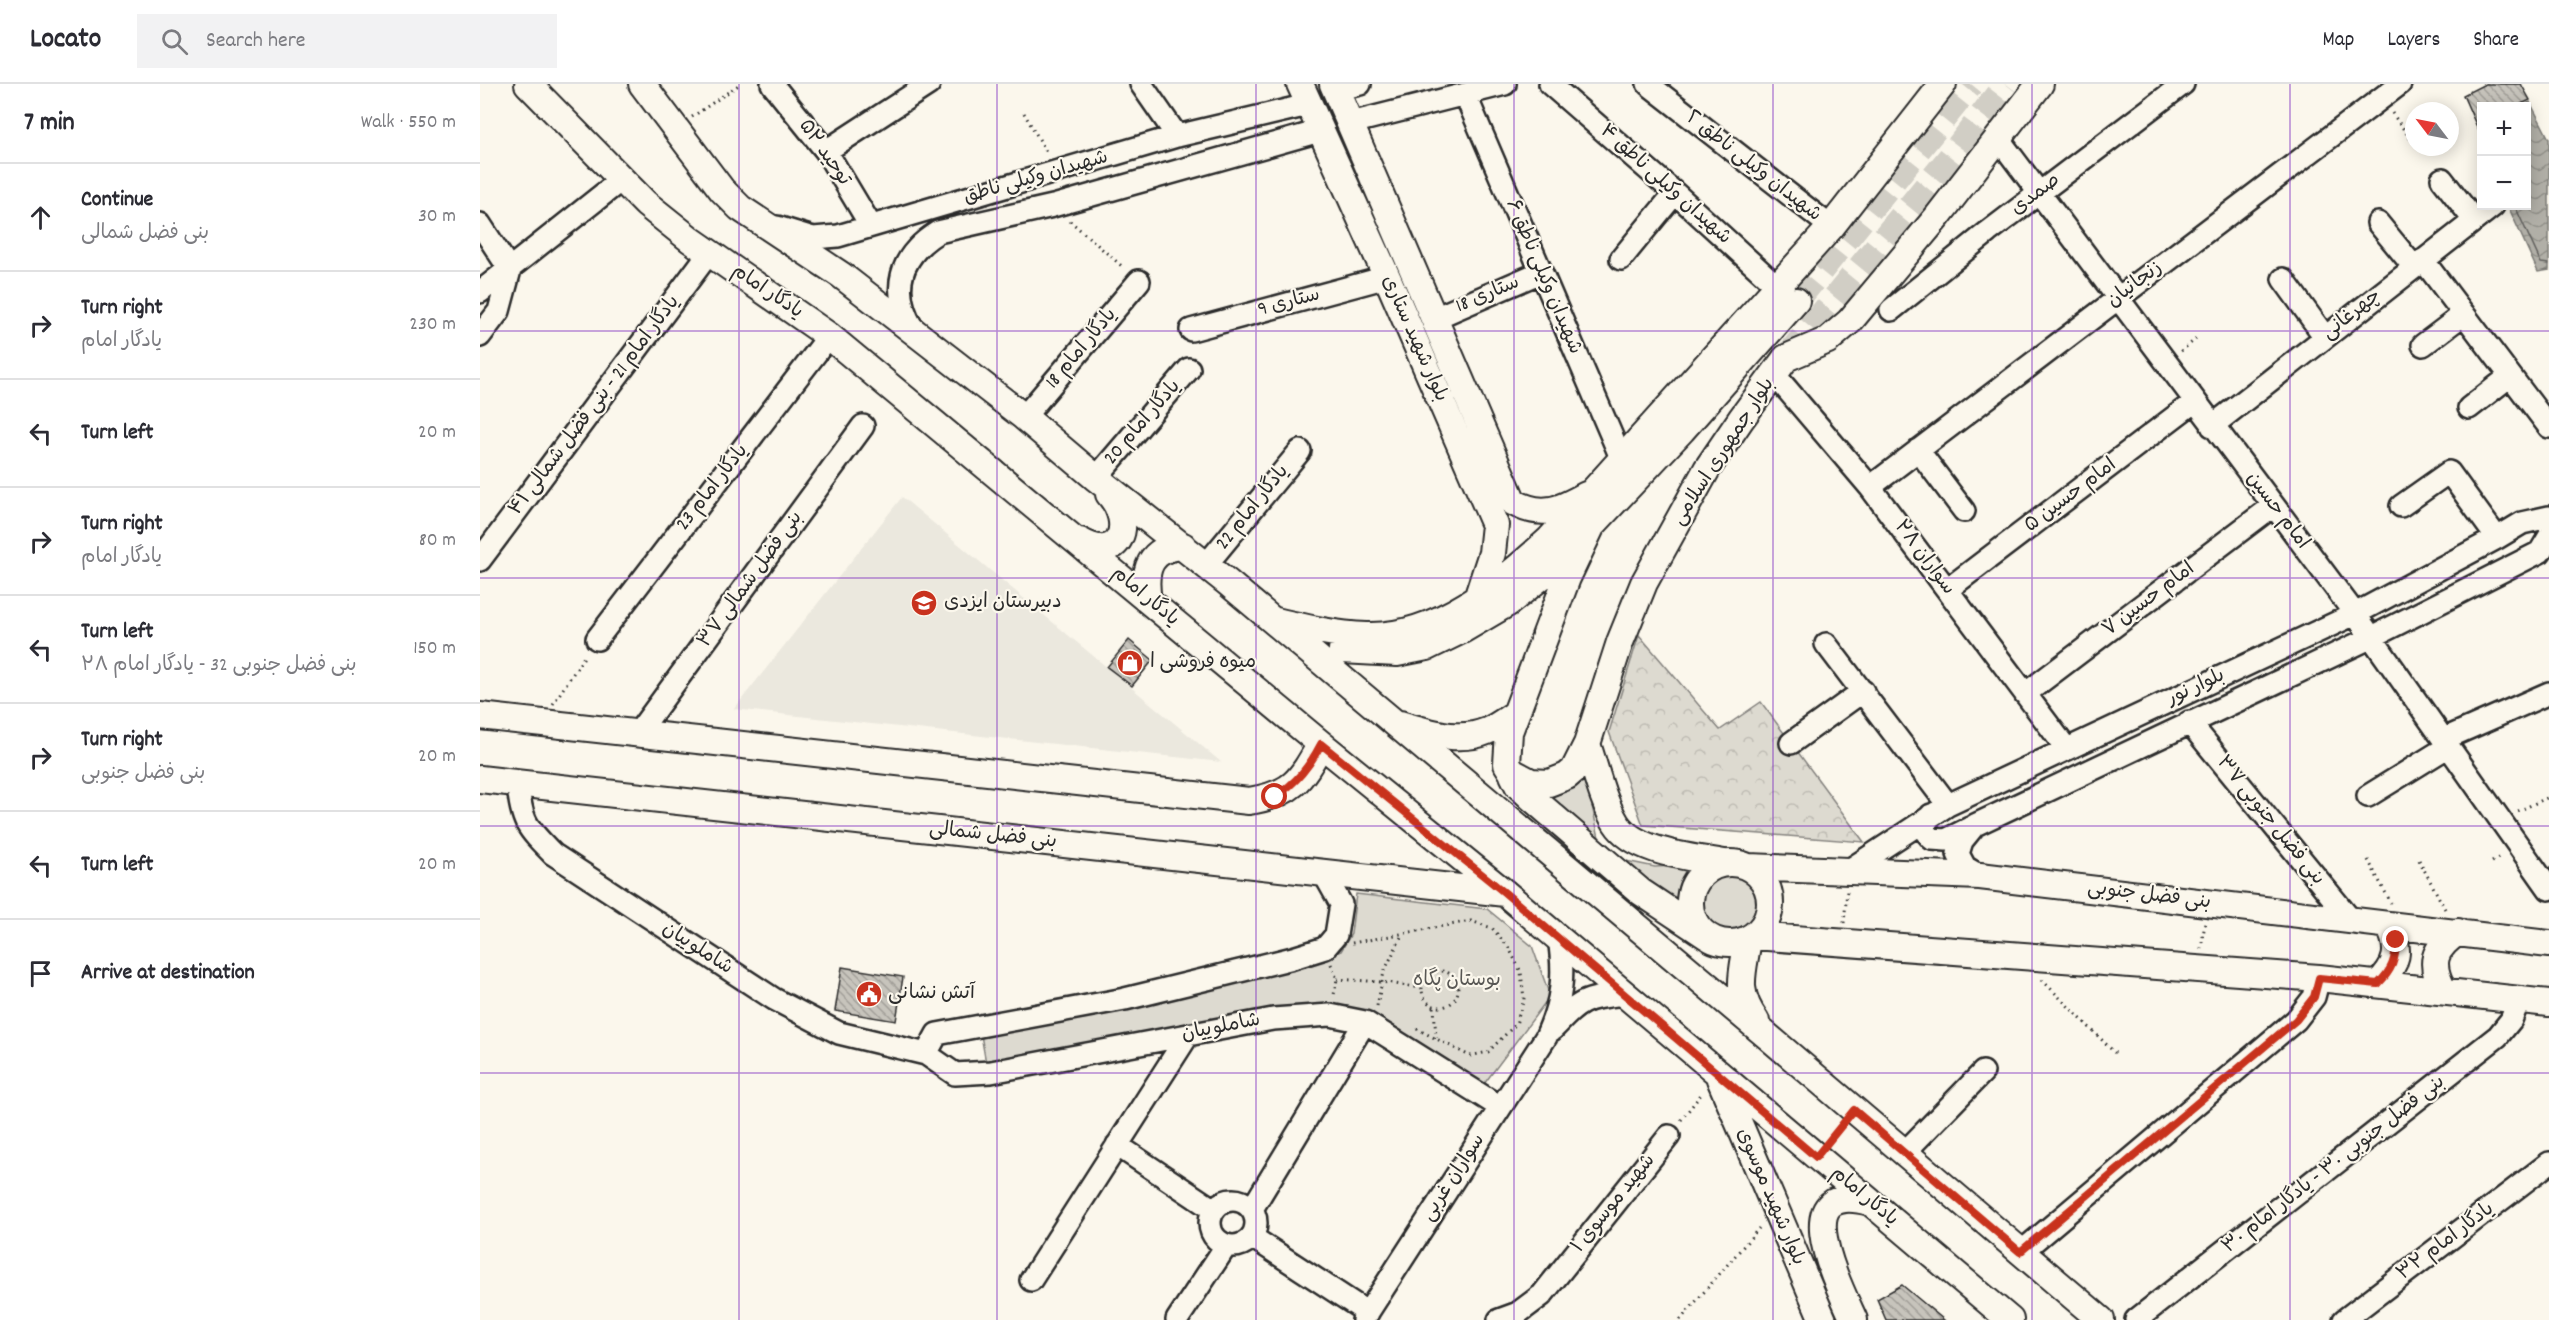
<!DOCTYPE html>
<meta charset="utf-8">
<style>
body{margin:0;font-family:Dekko,"Playpen Sans Arabic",sans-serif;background:#f2f2f3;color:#2b2b33}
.controls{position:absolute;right:18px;top:18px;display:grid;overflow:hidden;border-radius:0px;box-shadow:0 3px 15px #0003}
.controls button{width:54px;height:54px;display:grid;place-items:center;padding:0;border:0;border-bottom:2px solid #e1e1e2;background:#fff;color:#2b2b33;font:30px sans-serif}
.compass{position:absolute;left:1925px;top:18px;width:54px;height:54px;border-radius:50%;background:#fff;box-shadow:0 3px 15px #0003;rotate:302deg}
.stop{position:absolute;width:18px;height:18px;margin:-14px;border:4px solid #c8321e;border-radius:50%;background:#fff}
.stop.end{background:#c8321e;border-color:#fff;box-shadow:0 2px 6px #0008}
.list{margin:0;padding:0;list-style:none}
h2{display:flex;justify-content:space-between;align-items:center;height:78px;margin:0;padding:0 24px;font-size:26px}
h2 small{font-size:20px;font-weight:400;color:#7c7c81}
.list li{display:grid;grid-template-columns:39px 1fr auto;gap:18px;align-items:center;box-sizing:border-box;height:108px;padding:0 24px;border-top:2px solid #e1e1e2}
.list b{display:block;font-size:22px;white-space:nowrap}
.list p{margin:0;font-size:20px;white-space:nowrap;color:#7c7c81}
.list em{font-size:20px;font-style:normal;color:#7c7c81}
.icon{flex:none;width:33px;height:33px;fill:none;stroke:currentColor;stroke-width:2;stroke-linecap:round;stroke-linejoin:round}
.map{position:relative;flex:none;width:2069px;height:1236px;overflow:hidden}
header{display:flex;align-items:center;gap:36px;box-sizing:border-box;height:84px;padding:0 30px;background:#fff;border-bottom:2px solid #e1e1e2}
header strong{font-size:28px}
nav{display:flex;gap:33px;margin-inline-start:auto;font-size:21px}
.search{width:420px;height:54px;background:#f2f2f3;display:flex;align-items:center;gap:15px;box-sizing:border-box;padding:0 21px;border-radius:0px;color:#7c7c81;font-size:22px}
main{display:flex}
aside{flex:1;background:#fff}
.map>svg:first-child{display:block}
.built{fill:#ebe8de}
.green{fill:#dddad0;stroke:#84827e;stroke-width:1.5}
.forest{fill:url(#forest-crowns);stroke:#84827e;stroke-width:1.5}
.water{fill:url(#water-waves);stroke:#7b7a75;stroke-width:1.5}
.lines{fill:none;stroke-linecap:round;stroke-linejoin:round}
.shore{stroke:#61605d;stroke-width:1.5}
.building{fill:url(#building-back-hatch);stroke:#2b2b2b;stroke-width:1.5}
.major-tunnel{stroke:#d1cec5;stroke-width:26;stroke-dasharray:26 13;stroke-linecap:butt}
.minor-casing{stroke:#2b2b2b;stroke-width:26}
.major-casing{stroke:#2b2b2b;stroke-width:30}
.path{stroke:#2b2b2b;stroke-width:3;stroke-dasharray:1.5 4.5;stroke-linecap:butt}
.minor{stroke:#fbf7ec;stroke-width:21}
.major{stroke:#fbf7ec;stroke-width:26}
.route{stroke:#c8321e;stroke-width:8}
.grid{fill:none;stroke:#7b2cbf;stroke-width:1.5;stroke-opacity:0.55}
.labels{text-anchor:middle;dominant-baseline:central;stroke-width:4.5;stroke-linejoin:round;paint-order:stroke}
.street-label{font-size:20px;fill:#2b2b2b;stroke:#fbf7ec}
.poi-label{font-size:20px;fill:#2b2b2b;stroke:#fbf7ec;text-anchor:start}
.park-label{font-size:20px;fill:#585754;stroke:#fbf7ec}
</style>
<header>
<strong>Locato</strong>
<div class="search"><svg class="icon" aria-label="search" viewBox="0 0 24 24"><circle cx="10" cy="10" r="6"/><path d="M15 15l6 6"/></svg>Search here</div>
<nav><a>Map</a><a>Layers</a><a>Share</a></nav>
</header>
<main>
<aside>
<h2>7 min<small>Walk · 550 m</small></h2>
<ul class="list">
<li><svg class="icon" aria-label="ahead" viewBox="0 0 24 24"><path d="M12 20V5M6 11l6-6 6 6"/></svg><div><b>Continue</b><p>بنی فضل شمالی</p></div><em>30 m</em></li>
<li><svg class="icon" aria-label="right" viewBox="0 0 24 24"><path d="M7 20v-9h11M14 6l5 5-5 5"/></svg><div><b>Turn right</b><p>یادگار امام</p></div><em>230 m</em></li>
<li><svg class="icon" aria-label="left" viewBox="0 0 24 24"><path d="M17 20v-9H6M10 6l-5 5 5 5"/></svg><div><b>Turn left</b></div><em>20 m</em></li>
<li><svg class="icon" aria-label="right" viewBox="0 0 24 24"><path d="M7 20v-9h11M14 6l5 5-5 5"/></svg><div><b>Turn right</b><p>یادگار امام</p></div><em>80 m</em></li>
<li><svg class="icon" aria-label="left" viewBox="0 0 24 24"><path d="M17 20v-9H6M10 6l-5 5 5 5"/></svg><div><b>Turn left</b><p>بنی فضل جنوبی 32 - یادگار امام ۲۸</p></div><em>150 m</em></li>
<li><svg class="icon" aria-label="right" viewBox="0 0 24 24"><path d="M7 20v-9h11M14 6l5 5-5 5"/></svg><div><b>Turn right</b><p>بنی فضل جنوبی</p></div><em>20 m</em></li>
<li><svg class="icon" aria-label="left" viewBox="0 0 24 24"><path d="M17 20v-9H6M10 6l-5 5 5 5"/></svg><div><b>Turn left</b></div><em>20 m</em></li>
<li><svg class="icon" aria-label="arrive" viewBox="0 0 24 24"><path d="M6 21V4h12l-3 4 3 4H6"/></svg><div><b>Arrive at destination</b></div></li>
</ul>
</aside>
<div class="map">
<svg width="2069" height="1236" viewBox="0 0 2069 1236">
<defs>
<pattern id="forest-crowns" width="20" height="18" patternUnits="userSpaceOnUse" patternTransform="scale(1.5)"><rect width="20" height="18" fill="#dddad0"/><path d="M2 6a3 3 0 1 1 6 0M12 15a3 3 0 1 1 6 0" fill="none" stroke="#bebbb3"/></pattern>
<pattern id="water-waves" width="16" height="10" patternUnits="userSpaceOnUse" patternTransform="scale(1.5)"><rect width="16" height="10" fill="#b1afa7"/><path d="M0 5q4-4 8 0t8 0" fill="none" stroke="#908f88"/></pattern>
<pattern id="building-back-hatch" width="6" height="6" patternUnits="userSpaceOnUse" patternTransform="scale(1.5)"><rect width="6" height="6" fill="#c7c4bc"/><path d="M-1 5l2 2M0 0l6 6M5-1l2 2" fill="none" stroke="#a29f99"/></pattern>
</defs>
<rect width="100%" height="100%" fill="#fbf7ec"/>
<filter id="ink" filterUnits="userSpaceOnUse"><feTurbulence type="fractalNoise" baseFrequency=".0167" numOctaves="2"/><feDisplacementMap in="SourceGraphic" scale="12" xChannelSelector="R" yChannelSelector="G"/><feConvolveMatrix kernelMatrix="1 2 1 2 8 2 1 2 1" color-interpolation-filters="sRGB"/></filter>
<g filter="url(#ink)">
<path class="built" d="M422 413 741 678 254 625Z"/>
<path class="green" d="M1110 696 1112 722 1120 758 1063 712Z
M1141 776 1175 783 1209 781C1200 795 1194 805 1197 822Z
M1217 818a33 33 0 1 1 66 0a33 33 0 1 1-66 0Z
M876 810 1007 825 1052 862 1070 912 1004 1000 886 928 852 921 764 929 506 979 501 951 770 895 861 867 871 850Z"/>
<path class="forest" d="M1159 551 1240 646 1281 618 1384 758 1163 741 1129 648Z"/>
<path class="water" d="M2050 18 2069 55V186L2058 188 2028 122H2046V22H2042Z"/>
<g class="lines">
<path class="shore" d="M2035 122 2061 179 2069 180"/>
</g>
<path class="building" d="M2005 0H2041L2050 16 2037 22H2001V52L1983 11Z
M649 556 673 576 652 602 627 583Z
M362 883 423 893 416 937 355 927Z
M1422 1201 1464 1236H1406L1397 1215Z"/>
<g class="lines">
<path class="major-tunnel" d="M1316 217 1491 0
M1306 274 1469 75 1526 0"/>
<defs>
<path id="minor" d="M292 0 346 67 391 142
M661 0 697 52
M1070 0 1195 109 1299 204
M1168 0 1351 143
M856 6 880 0
M985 10 1142 376
M871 39 1025 0
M1518 54 1875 530 2069 805
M346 67 449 0
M1962 95 1994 136
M1898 139 1934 183
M0 140 30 186 19 227 0 252
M297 143 333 154 358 152 697 52 828 21
M1141 175 1195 109
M1943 176 2069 343
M1803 195 1845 253
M0 208 141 96
M1411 226 1508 148 1703 0
M955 234 1061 188
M433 245C410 206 419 172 458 148L573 122 840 47
M711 246 907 193
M1943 261 1984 230
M1294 290 1390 403 1586 664
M1989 324 2030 292
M544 333 659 197
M1732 342 2013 122
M1438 366 1484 427
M616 394 709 285
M1390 403 1920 0
M1921 422 1969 388 2017 454
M0 476 229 169
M726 481 820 367
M1468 505 1714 318
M117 555 349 252
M1346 560 1468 721
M1545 610 1793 422
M1709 638 1870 835
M158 649 383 342
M1964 655 2069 609
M1311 659 1383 607
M38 700C41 738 47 744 73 770L294 915 359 949 446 970 475 990 511 988 793 935 850 931 885 938 1020 1023
M1888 712 1969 662
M1451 731 1445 740V747L1452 755 1466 756 1490 744
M1369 786 1468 721 1875 530 2017 454 2042 439 2069 433
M1500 792 1485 783 1478 770 1482 757 1495 741 1890 554 2060 468 2069 453
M1072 946C1101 916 1102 915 1144 910
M446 970 457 950 645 915 813 874 845 864 856 851 861 820 843 788
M637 1061 734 1126
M1424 1069 1503 988
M730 1139a23 23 0 1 1 46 0a23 23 0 1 1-46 0Z
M772 1125 885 938
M772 1153 888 1229
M1540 1169 1816 936 1834 913 1839 894
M551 1196 708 951
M697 1236 746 1162
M883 1236 1066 953C1082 917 1085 893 1079 854
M1019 1236 1038 1229 1062 1211 1189 1052
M1656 1236 2018 952 2031 936 2039 916
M1864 1236 2069 1079"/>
<path id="major" d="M48 0 166 120 211 156 349 252 841 660 1025 809 1530 1236
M162 0 242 106 260 124 361 191 544 333 616 394 747 498 1285 950 1621 1236
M820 0 907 193 1015 441 1012 469 997 515
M853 0 1033 418C1062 434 1079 426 1106 411
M1113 439 1087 494 1029 648 1027 680 1032 688 1051 698 1069 699 1087 692 1094 686 1107 660 1140 558 1164 499 1227 385 1261 335 1306 274 1348 256 1370 237 1458 132 1560 0
M600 457C641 481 655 439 629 410
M668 516C663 486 669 464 703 462
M796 537C826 544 856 551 887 552 958 554 1019 501 1069 456L1351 143 1463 0
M862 566 917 569 947 563 982 546 1028 519 1072 484 1202 346 1316 217
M0 632 769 717C813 710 820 697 841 660
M920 640C948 648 979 659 1007 647 1017 643 1026 636 1035 630
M1107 660C1116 686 1122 716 1136 739 1155 769 1213 773 1244 779
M1033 691 1038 701 1053 715 1161 808 1227 852
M0 695 1025 809
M1210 819a40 40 0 1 1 80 0a40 40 0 1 1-80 0Z
M1268 783 1500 792 2069 860
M1273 852 1839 894 2069 919
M1268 855C1263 890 1254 906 1276 937
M1898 900C1918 880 1921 866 1909 841
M1963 906C1949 879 1953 865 1978 848
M1240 995 1343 1236
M1374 1236C1359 1202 1304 1095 1390 1118"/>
</defs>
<use href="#minor" class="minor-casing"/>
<use href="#major" class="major-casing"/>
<path class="path" d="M544 29 567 69
M1912 29 1932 57
M212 33 260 0
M590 137 644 184
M1701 267 1716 255
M73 620 106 570
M2038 727 2069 713
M1888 776 1911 819
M1939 776 1966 827
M2012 778 2021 772
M1364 839 1367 807
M872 859 991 837 1012 844 1029 864 1041 888 1044 915 1036 940 1008 968 990 972 933 943
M1721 865 1725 839
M851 880 857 895 854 911
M942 905a18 18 0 1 1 36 0a18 18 0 1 1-36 0Z
M857 895 902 898 941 904
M1562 896 1635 969
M897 922 904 888 922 851
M954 923 956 954
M1201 1036 1223 1008
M1351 1055 1361 1041
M1200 1236 1279 1144"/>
<use href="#minor" class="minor"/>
<use href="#major" class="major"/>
</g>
</g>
<g class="lines" filter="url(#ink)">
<path class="route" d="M795 713C817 698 829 683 841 660L1025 809 1336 1073 1374 1026 1540 1168 1816 936 1834 913 1839 894 1898 900C1912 886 1916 876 1916 856"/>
</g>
<path class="grid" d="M259 0V1236M517 0V1236M776 0V1236M1034 0V1236M1293 0V1236M1552 0V1236M1810 0V1236M0 247H2069M0 494H2069M0 742H2069M0 989H2069"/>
<defs>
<symbol id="school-disc" viewBox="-11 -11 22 22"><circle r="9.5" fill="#c8321e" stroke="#fbf7ec"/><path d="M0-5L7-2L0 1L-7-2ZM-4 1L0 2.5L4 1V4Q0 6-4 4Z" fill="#fff"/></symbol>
<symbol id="shop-disc" viewBox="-11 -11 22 22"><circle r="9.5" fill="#c8321e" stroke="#fbf7ec"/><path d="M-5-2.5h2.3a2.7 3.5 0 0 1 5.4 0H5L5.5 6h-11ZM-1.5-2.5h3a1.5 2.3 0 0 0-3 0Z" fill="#fff"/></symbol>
<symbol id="civic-disc" viewBox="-11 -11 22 22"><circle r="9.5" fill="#c8321e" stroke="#fbf7ec"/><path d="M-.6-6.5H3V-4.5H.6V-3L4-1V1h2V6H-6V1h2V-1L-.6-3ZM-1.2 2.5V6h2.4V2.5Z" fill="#fff"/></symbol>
</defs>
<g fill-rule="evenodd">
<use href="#school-disc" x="429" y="504" width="30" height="30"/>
<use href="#shop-disc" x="635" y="564" width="30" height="30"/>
<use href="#civic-disc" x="374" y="895" width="30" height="30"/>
</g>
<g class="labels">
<g class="street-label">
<text transform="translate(344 69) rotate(55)">توحید ۵۲</text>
<text transform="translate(1273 83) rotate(38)">شهیدان وکیلی ناطق ٢</text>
<text transform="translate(556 94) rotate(-16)">شهیدان وکیلی ناطق</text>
<text transform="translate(1185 101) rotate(42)">شهیدان وکیلی ناطق ۴</text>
<text transform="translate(1556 111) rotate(-37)">صمدی</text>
<text transform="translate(1063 193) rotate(67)">شهیدان وکیلی ناطق ۶</text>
<text transform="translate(1655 201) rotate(-37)">زنجانیان</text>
<text transform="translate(287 208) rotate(34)">یادگار امام</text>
<text transform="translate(1008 211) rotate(-23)">ستاری 18</text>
<text transform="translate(809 219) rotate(-15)">ستاری 9</text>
<text transform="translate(1872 231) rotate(-38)">چهرغانی</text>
<text transform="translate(934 255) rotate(66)">بلوار شهید ستاری</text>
<text transform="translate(602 265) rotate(-50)">یادگار امام 18</text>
<text transform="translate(115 322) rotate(-53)">یادگار امام 21 - بنی فضل شمالی ۴۱</text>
<text transform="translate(663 339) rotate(-49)">یادگار امام 20</text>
<text transform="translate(1244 368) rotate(-57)">بلوار جمهوری اسلامی</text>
<text transform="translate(233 404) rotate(-52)">یادگار امام 23</text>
<text transform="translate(1591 412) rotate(-37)">امام حسین ۵</text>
<text transform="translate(773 424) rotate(-51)">یادگار امام 22</text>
<text transform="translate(1797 427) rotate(53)">امام حسین</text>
<text transform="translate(1444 474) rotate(53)">سواران ۲۸</text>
<text transform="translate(271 496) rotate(-54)">بنی فضل شمالی ۳۷</text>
<text transform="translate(665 513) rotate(40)">یادگار امام</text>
<text transform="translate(1669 516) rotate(-37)">امام حسین ۷</text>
<text transform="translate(1716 604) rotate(-25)">بلوار نور</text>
<text transform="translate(1790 737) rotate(51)">بنی فضل جنوبی ۳۷</text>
<text transform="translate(513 752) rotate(6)">بنی فضل شمالی</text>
<text transform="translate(1669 812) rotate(7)">بنی فضل جنوبی</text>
<text transform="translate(217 865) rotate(33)">شاملوییان</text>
<text transform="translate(741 944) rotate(-11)">شاملوییان</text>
<text transform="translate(1854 1081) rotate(-38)">بنی فضل جنوبی ۳۰ - یادگار امام ۳۰</text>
<text transform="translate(974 1094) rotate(-57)">سواران غربی</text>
<text transform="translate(1290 1113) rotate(67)">بلوار شهید موسوی</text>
<text transform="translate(1384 1113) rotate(40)">یادگار امام</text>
<text transform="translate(1134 1120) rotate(-51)">شهید موسوی ۱</text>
<text transform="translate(1966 1158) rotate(-37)">یادگار امام ۳۲</text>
</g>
<g class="poi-label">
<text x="464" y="519">دبیرستان ایزدی</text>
<text x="670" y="579">میوه فروشی ا</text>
<text x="408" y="910">آتش نشانی</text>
</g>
<g class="park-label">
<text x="977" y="897">بوستان پگاه</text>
</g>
</g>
</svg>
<div class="controls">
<button>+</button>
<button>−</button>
</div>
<svg class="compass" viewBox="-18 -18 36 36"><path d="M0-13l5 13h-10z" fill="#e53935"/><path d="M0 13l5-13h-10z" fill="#7c7c81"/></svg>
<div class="stop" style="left:795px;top:713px"></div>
<div class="stop end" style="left:1916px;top:856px"></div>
</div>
</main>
